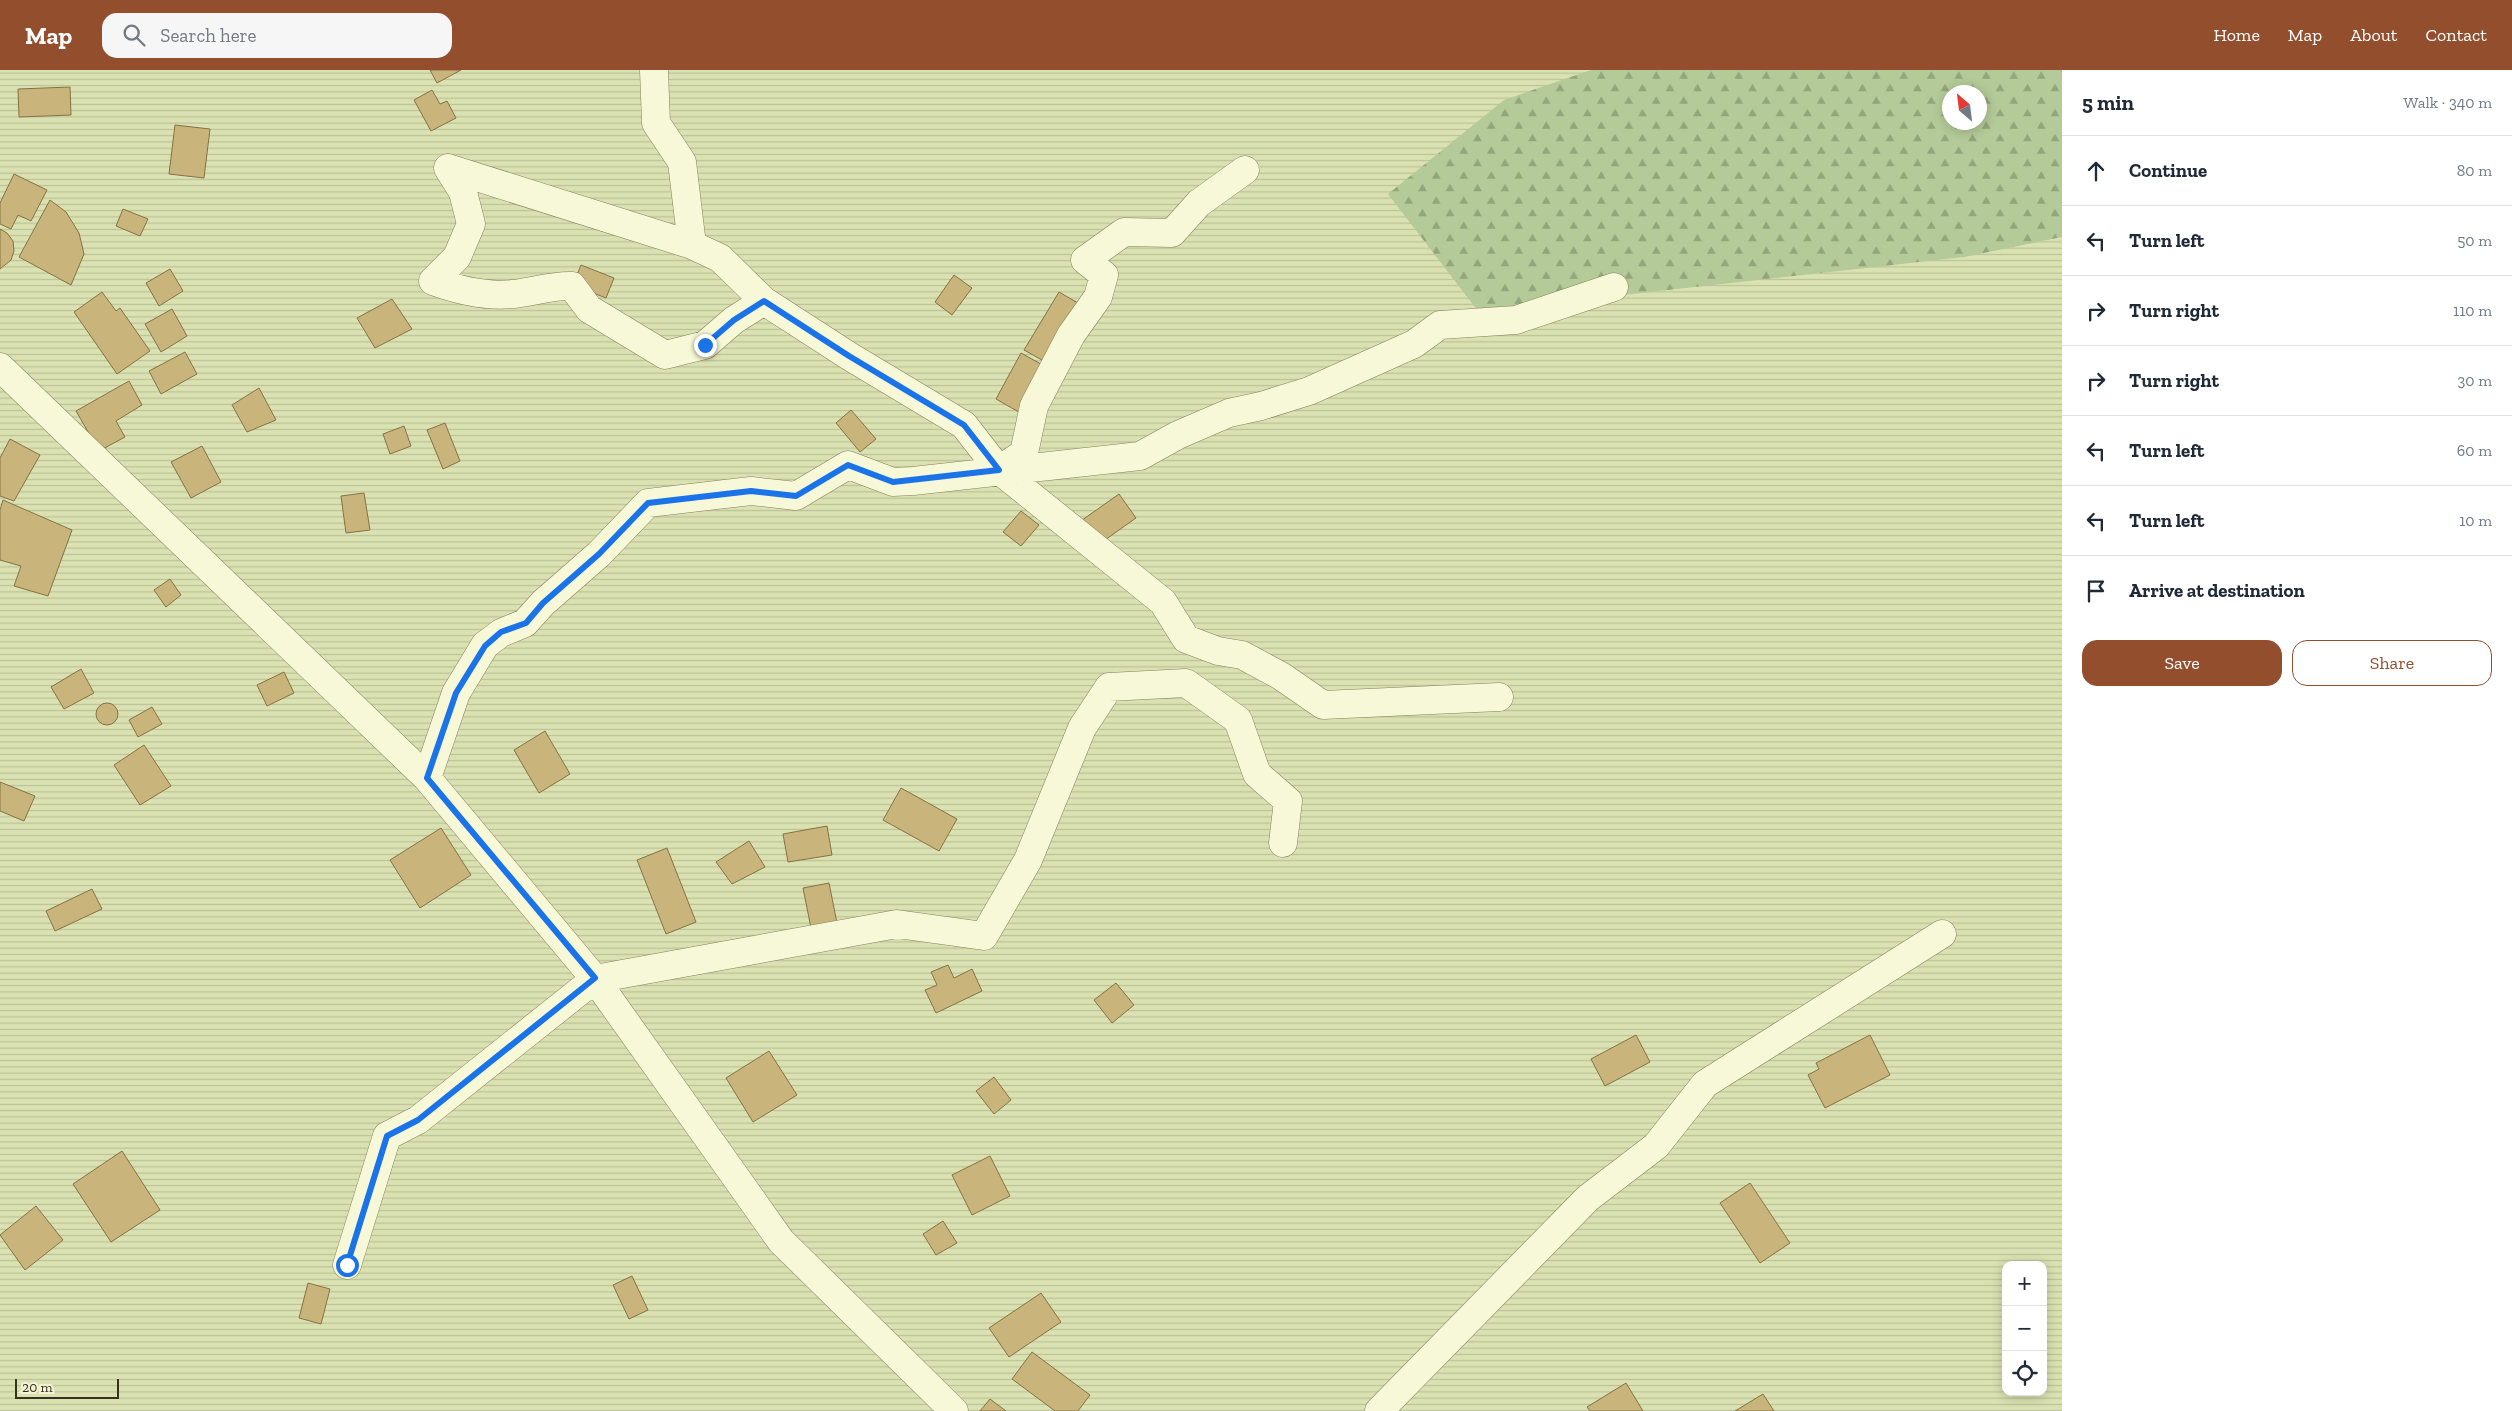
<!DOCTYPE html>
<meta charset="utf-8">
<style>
body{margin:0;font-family:"Zilla Slab",serif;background:#f6f6f7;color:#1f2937}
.controls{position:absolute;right:15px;bottom:15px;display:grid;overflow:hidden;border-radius:10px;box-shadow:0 2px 12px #0003}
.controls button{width:45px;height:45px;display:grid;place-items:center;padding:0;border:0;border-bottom:1px solid #e0e1e3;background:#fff;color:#1f2937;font:25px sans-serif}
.compass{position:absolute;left:1942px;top:15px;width:45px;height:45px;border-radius:50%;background:#fff;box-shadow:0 2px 12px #0003;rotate:332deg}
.scale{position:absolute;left:15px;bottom:12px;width:104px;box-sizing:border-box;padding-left:5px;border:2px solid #37321f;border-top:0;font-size:14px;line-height:18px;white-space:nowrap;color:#37321f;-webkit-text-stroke:4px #f3f4d3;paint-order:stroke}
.stop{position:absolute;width:15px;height:15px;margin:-11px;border:4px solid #1a73e8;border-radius:50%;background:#fff}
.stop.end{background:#1a73e8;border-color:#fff;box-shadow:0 1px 5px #0008}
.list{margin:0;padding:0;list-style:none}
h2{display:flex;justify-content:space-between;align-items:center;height:65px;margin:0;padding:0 20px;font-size:21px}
h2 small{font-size:16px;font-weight:400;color:#747a83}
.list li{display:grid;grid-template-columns:32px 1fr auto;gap:15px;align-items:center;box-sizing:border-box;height:70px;padding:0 20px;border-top:1px solid #e0e1e3}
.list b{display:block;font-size:19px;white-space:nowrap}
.list em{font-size:16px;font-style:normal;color:#747a83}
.actions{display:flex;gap:10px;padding:15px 20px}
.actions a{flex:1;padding:11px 0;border:1px solid #934e2d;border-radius:15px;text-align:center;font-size:18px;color:#934e2d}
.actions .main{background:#934e2d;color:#fff}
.icon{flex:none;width:28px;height:28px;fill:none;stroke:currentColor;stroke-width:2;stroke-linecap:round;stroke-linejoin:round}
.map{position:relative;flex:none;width:2062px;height:1341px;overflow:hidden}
header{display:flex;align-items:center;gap:30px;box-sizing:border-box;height:70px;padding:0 25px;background:#934e2d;color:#fff}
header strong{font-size:24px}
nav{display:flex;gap:28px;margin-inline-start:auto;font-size:18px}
.search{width:350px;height:45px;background:#f6f6f7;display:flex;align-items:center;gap:12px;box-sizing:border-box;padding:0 18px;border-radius:15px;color:#747a83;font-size:19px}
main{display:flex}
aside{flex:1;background:#fff}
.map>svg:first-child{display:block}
.farmland{fill:url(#farmland-rules);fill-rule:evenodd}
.forest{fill:url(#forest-firs);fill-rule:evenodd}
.building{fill:#c9b57b;stroke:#857242}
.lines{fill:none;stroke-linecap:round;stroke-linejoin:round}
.minor-casing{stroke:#86805b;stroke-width:29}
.minor{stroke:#f7f8d7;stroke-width:28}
.route{stroke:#1a73e8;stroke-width:6}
</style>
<header>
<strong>Map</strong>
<div class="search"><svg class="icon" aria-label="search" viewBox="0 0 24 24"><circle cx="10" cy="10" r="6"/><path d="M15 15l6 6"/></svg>Search here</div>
<nav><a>Home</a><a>Map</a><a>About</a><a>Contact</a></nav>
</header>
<main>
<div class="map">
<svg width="2062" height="1341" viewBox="0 0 2062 1341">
<defs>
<pattern id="farmland-rules" width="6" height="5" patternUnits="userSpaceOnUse" patternTransform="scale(1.25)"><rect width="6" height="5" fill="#dae2b2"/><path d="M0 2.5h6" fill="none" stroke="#bcc299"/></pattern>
<pattern id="forest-firs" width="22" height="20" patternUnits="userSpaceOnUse" patternTransform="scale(1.25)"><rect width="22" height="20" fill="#b4ca98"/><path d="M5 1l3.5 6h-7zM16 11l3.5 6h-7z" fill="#93a57b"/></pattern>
</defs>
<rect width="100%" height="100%" fill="#ebecc4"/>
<path class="farmland" d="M0 0H2062V1341H0ZM1950 22H1980V52H1950ZM2006 1195H2043V1322H2006Z"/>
<path class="forest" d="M1591 0H2062V167L1964 187 1478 241 1388 124 1504 30ZM1950 22H1980V52H1950Z"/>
<path class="building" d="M430 0H461L437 13Z
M70 17 71 45 19 47 18 19Z
M432 20 440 34 447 31 456 48 431 61 414 30Z
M175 55 210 59 204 108 169 104Z
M14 104 47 120 31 151 18 145 11 159 0 154V133Z
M50 130 66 142 79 163 84 184 71 215 19 187Z
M123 139 148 149 140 166 116 156Z
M0 159 7 163 13 171 14 181 11 190 0 199Z
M581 195 614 208 606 228 573 215Z
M170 199 183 221 159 236 146 213Z
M954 205 972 218 952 245 935 232Z
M102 222 116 241 120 238 150 281 117 304 74 242Z
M1059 222 1085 237 1051 295 1024 280Z
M392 229 412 259 375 278 357 248Z
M172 239 187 266 161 282 145 254Z
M185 282 197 304 161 324 149 301Z
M1021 283 1050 299 1024 345 996 329Z
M129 311 142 335 116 351 125 367 99 381 76 341Z
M259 318 276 350 247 362 232 335Z
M851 340 876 369 860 382 836 353Z
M445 353 460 391 443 399 427 360Z
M404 356 411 376 390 384 383 364Z
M10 369 40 385 14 431 0 426V388Z
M202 376 221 412 191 428 171 392Z
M364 423 370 460 346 463 341 426Z
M1119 424 1136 448 1095 477 1078 453Z
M3 430 72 460 48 526 14 516 21 496 0 490V440Z
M1021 441 1039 455 1021 476 1003 462Z
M170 509 181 525 166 537 154 520Z
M81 599 94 623 64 639 51 617Z
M284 602 294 623 267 636 257 615Z
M96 644a11 11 0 1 1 22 0a11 11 0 1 1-22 0Z
M152 637 162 654 138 667 129 650Z
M545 661 570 704 539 723 514 680Z
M144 675 171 716 140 735 114 695Z
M0 712 35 726 24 751 0 741Z
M901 718 957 749 939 781 883 750Z
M827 756 832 785 788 792 783 764Z
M441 758 471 805 420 838 390 790Z
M749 771 765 797 732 814 716 792Z
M667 778 696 852 666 864 637 790Z
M829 813 837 853 811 858 803 818Z
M92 819 102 839 55 861 46 841Z
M948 895 954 908 972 899 982 921 936 943 925 920 937 915 931 902Z
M1116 913 1134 935 1112 953 1094 930Z
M1636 965 1650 992 1605 1016 1591 989Z
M1870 965 1890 1005 1825 1038 1808 1005 1819 999 1816 993Z
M769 981 797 1025 753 1052 726 1008Z
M994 1007 1011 1030 994 1044 976 1021Z
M122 1081 160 1140 111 1172 73 1114Z
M990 1086 1010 1126 972 1145 952 1105Z
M1750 1113 1790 1173 1760 1193 1720 1133Z
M36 1136 63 1170 25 1200 0 1165Z
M943 1151 957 1173 936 1185 923 1164Z
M632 1206 648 1240 629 1249 613 1215Z
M308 1213 330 1219 321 1254 299 1248Z
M1041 1223 1061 1252 1009 1287 989 1258Z
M1032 1282 1090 1325 1078 1341H1055L1012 1309Z
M1626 1313 1643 1341H1590L1587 1337Z
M1763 1324 1774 1341H1735Z
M990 1329 1006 1341H980Z"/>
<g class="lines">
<defs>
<path id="minor" d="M654 0 656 53 682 92 692 175
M448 98 692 175 720 188 764 231 849 286 964 355 999 400 1163 532 1186 569 1218 581 1242 585 1281 606 1323 635 1499 627
M448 98 463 122 471 154 457 187 433 211C458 220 486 227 513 224 533 222 552 215 572 216L589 239 665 285 705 275 734 250 764 231
M0 297 427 708 595 909 781 1171 954 1341
M999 400 1024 383 1034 336 1071 265 1098 227 1104 205 1085 190 1124 162 1172 163 1199 133 1245 100
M427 708 456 623 485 575 501 563 525 553 543 533 599 484 648 433 751 421 796 426 848 395 893 412 913 411 1140 386 1178 365 1229 343 1261 336 1309 321 1414 274 1440 255 1516 250 1614 217
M347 1195 387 1066 418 1050 595 909 897 854 984 866 1028 790 1082 658 1109 617 1186 613 1238 650 1257 704 1288 731 1283 773
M1379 1341 1588 1128 1656 1076 1705 1014 1942 864"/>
</defs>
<use href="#minor" class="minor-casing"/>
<use href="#minor" class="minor"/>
</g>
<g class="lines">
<path class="route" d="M347 1195 387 1066 418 1050 595 908 427 708 456 623 485 576 501 562 526 553 543 533 599 484 648 433 751 421 796 426 848 395 893 412 999 400 964 355 849 286 764 231 734 250 705 275"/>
</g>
</svg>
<div class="controls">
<button>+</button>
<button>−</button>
<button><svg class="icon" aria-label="locate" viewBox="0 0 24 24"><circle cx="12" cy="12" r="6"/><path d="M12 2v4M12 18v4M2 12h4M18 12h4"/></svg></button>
</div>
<svg class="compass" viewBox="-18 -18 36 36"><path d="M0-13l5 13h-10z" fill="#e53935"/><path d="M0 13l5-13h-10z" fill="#747a83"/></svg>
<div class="scale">20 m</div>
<div class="stop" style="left:347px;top:1195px"></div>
<div class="stop end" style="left:705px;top:275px"></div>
</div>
<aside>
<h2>5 min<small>Walk · 340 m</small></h2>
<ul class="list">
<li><svg class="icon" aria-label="ahead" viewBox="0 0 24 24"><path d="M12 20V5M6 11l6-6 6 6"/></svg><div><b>Continue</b></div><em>80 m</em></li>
<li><svg class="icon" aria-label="left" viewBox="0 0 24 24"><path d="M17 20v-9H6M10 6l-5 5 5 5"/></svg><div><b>Turn left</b></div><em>50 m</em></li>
<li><svg class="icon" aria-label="right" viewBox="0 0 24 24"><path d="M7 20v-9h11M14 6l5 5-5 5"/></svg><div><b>Turn right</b></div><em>110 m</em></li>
<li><svg class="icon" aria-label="right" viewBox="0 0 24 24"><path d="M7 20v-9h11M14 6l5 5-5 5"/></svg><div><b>Turn right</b></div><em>30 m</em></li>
<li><svg class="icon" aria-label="left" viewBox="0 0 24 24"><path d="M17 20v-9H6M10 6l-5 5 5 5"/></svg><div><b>Turn left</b></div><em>60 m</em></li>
<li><svg class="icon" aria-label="left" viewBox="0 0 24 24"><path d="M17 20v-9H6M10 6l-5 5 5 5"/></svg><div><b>Turn left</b></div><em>10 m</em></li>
<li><svg class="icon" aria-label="arrive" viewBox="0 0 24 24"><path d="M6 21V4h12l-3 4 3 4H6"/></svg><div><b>Arrive at destination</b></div></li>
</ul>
<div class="actions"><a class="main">Save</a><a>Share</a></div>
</aside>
</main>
